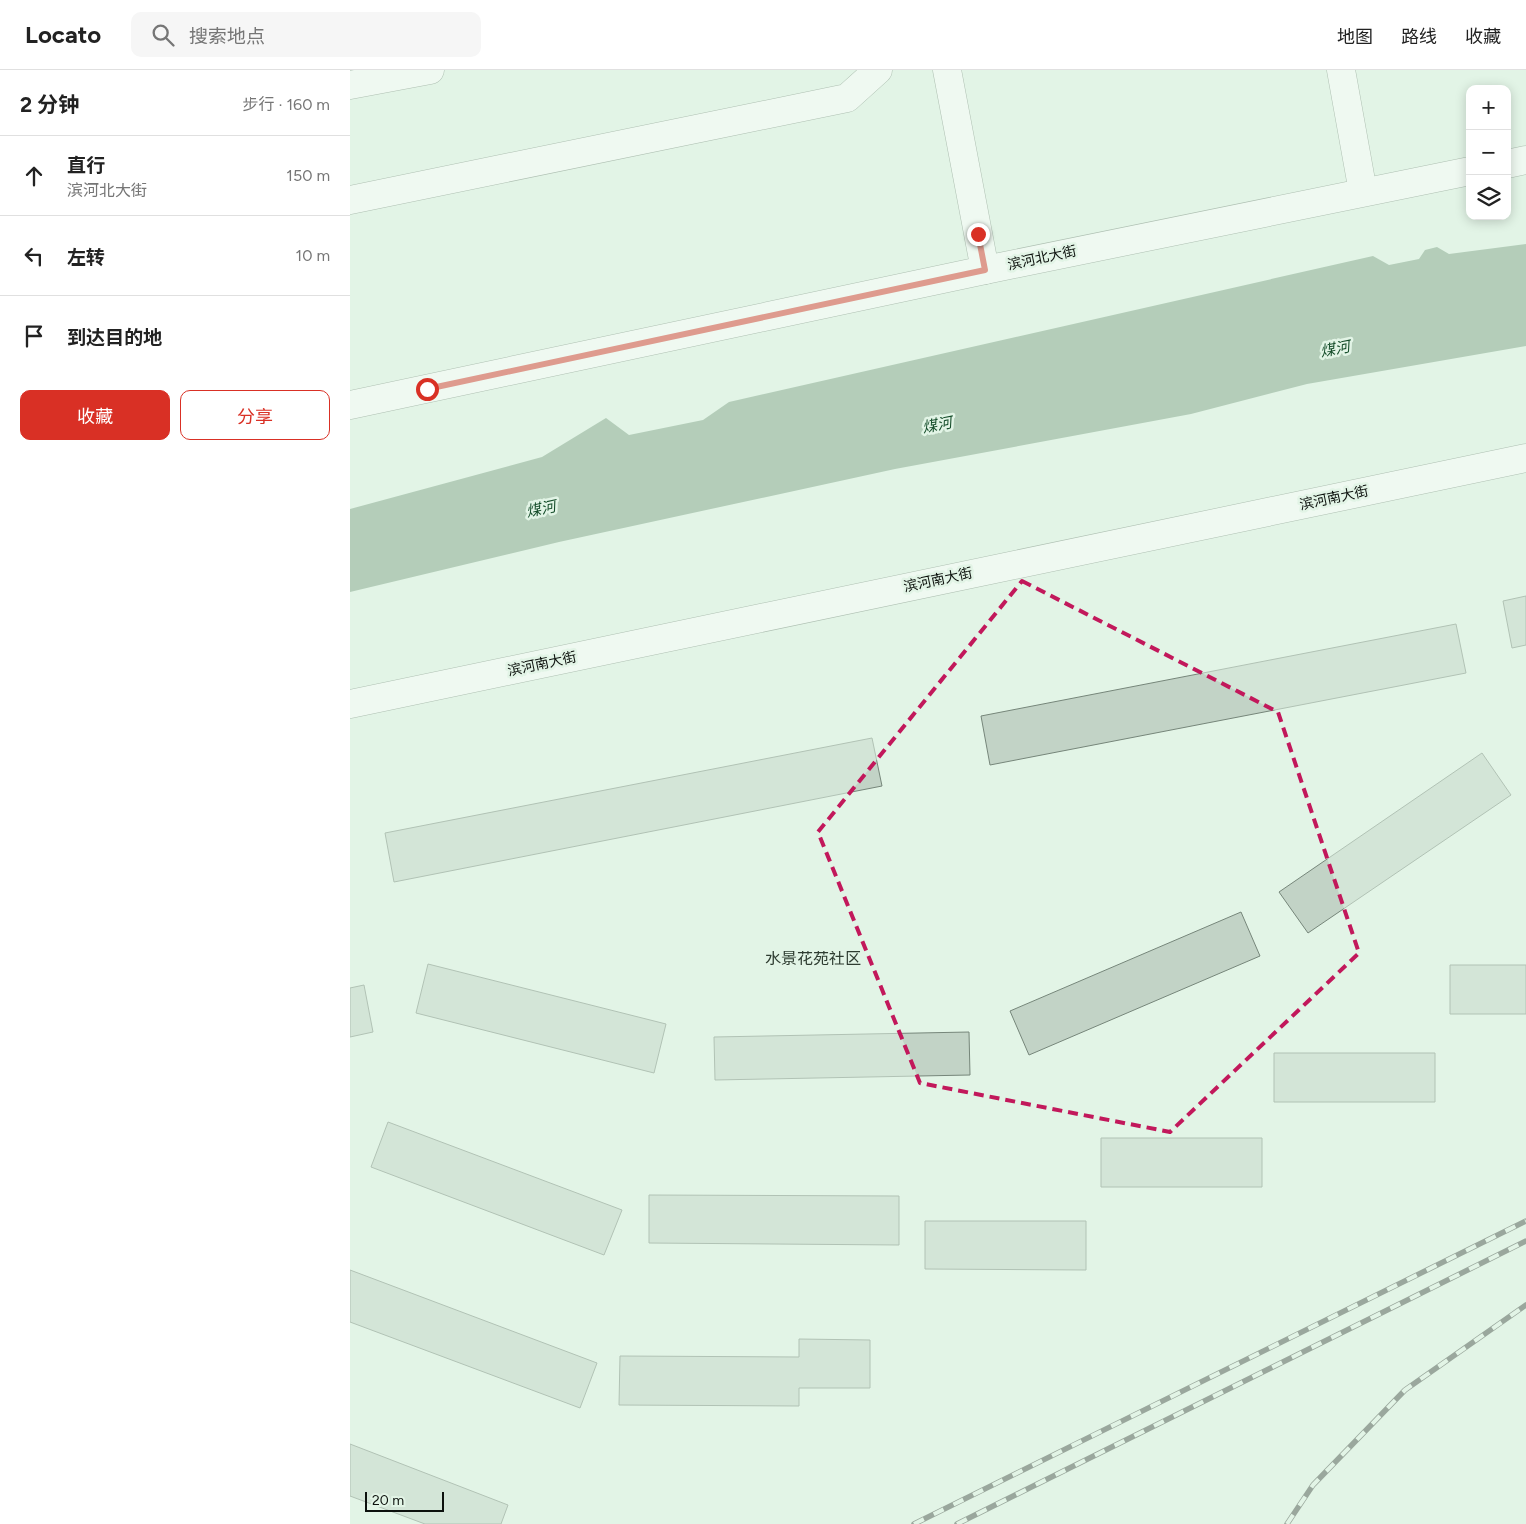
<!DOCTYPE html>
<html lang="zh">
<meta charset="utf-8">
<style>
body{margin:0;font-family:Figtree,"Noto Sans SC",sans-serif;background:#f6f6f6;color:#222}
.controls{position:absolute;right:15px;top:15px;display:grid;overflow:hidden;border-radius:10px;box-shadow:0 2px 12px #0003}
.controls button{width:45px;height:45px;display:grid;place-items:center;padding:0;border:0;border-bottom:1px solid #e0e0e0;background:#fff;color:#222;font:25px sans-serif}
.scale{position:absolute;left:15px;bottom:12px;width:79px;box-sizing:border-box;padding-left:5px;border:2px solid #0c110d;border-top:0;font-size:14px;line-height:18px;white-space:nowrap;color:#0c110d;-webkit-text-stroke:4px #e2f4e6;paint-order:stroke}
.stop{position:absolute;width:15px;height:15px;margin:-11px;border:4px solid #d93025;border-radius:50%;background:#fff}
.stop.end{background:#d93025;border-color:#fff;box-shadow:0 1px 5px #0008}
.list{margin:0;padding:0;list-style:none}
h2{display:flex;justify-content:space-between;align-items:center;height:65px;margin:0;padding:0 20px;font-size:21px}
h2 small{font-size:16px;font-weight:400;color:#767676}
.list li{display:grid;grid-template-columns:32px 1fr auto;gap:15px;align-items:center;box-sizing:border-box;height:80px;padding:0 20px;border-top:1px solid #e0e0e0}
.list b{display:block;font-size:19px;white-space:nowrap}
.list p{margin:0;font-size:16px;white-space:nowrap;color:#767676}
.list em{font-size:16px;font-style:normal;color:#767676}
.actions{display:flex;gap:10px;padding:15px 20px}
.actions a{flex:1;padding:11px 0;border:1px solid #d93025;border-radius:10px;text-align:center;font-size:18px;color:#d93025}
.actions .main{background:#d93025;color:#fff}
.icon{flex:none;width:28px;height:28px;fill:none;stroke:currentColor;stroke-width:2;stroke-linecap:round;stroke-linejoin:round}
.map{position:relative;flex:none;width:1176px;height:1454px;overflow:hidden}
header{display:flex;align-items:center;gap:30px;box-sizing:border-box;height:70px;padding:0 25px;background:#fff;border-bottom:1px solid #e0e0e0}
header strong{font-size:24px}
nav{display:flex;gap:28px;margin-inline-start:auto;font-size:18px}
.search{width:350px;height:45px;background:#f6f6f6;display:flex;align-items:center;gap:12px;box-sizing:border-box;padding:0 18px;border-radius:10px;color:#767676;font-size:19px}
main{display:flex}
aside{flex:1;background:#fff}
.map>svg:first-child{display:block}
.water{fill:#7c9e84}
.building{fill:#c2d3c6;stroke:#76867a}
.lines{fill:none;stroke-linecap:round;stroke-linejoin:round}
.minor-casing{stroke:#718175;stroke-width:29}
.tertiary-casing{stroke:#718175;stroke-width:29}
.secondary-casing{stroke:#718175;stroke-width:29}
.minor{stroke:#fff;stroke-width:28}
.tertiary{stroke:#fff;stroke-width:28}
.secondary{stroke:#fff;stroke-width:28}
.rail-casing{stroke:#434b45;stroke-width:5.5}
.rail{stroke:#e2f4e6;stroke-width:4;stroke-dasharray:11;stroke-linecap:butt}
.route{stroke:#d93025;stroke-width:6}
.marked{fill:none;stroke:#c2185b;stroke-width:4;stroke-dasharray:10 6;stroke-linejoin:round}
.labels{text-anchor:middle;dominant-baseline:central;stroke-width:5;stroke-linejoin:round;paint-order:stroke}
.street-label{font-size:14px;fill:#0c110d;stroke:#e2f4e6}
.water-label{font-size:15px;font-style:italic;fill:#154d2a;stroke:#e2f4e6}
.quarter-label{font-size:16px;fill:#2e3c31;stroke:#e2f4e6}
</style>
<header>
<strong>Locato</strong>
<div class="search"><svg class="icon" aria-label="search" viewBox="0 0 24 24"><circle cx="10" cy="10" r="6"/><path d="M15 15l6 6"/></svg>搜索地点</div>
<nav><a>地图</a><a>路线</a><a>收藏</a></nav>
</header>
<main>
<aside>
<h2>2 分钟<small>步行 · 160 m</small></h2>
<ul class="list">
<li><svg class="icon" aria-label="ahead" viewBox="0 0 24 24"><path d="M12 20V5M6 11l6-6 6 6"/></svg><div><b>直行</b><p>滨河北大街</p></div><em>150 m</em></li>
<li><svg class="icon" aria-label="left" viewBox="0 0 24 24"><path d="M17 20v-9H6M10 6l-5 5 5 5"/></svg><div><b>左转</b></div><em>10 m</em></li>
<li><svg class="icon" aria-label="arrive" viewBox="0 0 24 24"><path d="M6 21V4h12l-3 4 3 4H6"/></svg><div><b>到达目的地</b></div></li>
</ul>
<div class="actions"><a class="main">收藏</a><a>分享</a></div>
</aside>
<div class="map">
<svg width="1176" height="1454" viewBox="0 0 1176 1454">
<rect width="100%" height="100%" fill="#e2f4e6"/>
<path class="water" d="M1176 174V276L957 314 841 344 545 399 209 472 0 522V439L192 387 256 348 279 365 353 350 379 332 1023 186 1039 195 1069 189 1075 180 1087 177 1099 184Z"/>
<path class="building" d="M1176 526V575L1162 578 1153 531Z
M1106 554 1116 603 640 695 631 646Z
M522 668 532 716 44 812 35 763Z
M1132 683 1161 725 958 863 929 822Z
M891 842 910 886 679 985 660 941Z
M78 894 316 954 304 1003 66 943Z
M1100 895H1176V944H1100Z
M14 915 23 962 0 967V918Z
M619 962 620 1005 365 1010 364 967Z
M924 983H1085V1032H924Z
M38 1052 272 1140 254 1185 21 1097Z
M751 1068H912V1117H751Z
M299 1125 549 1126V1175L299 1173Z
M575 1151H736V1200L575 1199Z
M0 1200 247 1293 230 1338 0 1252Z
M449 1269 520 1270V1318H449V1336L269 1335 270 1286 449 1287Z
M0 1374 158 1435 151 1454H75L0 1426Z"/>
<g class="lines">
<defs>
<path id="minor" d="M597 0 635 200
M991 0 1013 122
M0 15 80 0
M0 130 497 28 528 0"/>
<path id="tertiary" d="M0 634 1176 388"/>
<path id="secondary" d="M1157 94 1176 90
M0 335 635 200 1120 101"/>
</defs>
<use href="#minor" class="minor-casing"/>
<use href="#tertiary" class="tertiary-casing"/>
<use href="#secondary" class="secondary-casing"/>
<use href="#minor" class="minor"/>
<use href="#tertiary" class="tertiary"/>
<use href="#secondary" class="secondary"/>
<defs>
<path id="rail" d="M564 1454 1176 1151
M607 1454 1176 1171
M937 1454 963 1415 1055 1320 1176 1235"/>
</defs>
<use href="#rail" class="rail-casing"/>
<use href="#rail" class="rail"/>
</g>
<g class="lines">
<path class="route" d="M77 319 635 200 628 164"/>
</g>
<path d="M0 0H1176V1454H0ZM672 511 928 642 1009 883 820 1062 570 1013 468 762Z" fill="#e2f4e6" fill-opacity=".55" fill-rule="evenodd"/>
<path class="marked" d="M672 511 928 642 1009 883 820 1062 570 1013 468 762Z"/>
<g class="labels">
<g class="street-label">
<text transform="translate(692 188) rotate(-12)">滨河北大街</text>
<text transform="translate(984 428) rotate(-12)">滨河南大街</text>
<text transform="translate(588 510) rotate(-12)">滨河南大街</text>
<text transform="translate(192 594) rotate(-12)">滨河南大街</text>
</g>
<g class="water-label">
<text transform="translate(985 279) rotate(-11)">煤河</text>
<text transform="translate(587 355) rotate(-11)">煤河</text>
<text transform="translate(191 439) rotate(-12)">煤河</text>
</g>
<g class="quarter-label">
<text x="463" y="888">水景花苑社区</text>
</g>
</g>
</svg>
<div class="controls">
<button>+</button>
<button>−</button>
<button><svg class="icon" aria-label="layers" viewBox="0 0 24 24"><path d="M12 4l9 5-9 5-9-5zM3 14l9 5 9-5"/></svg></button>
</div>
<div class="scale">20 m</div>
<div class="stop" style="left:77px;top:319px"></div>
<div class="stop end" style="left:628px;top:164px"></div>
</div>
</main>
